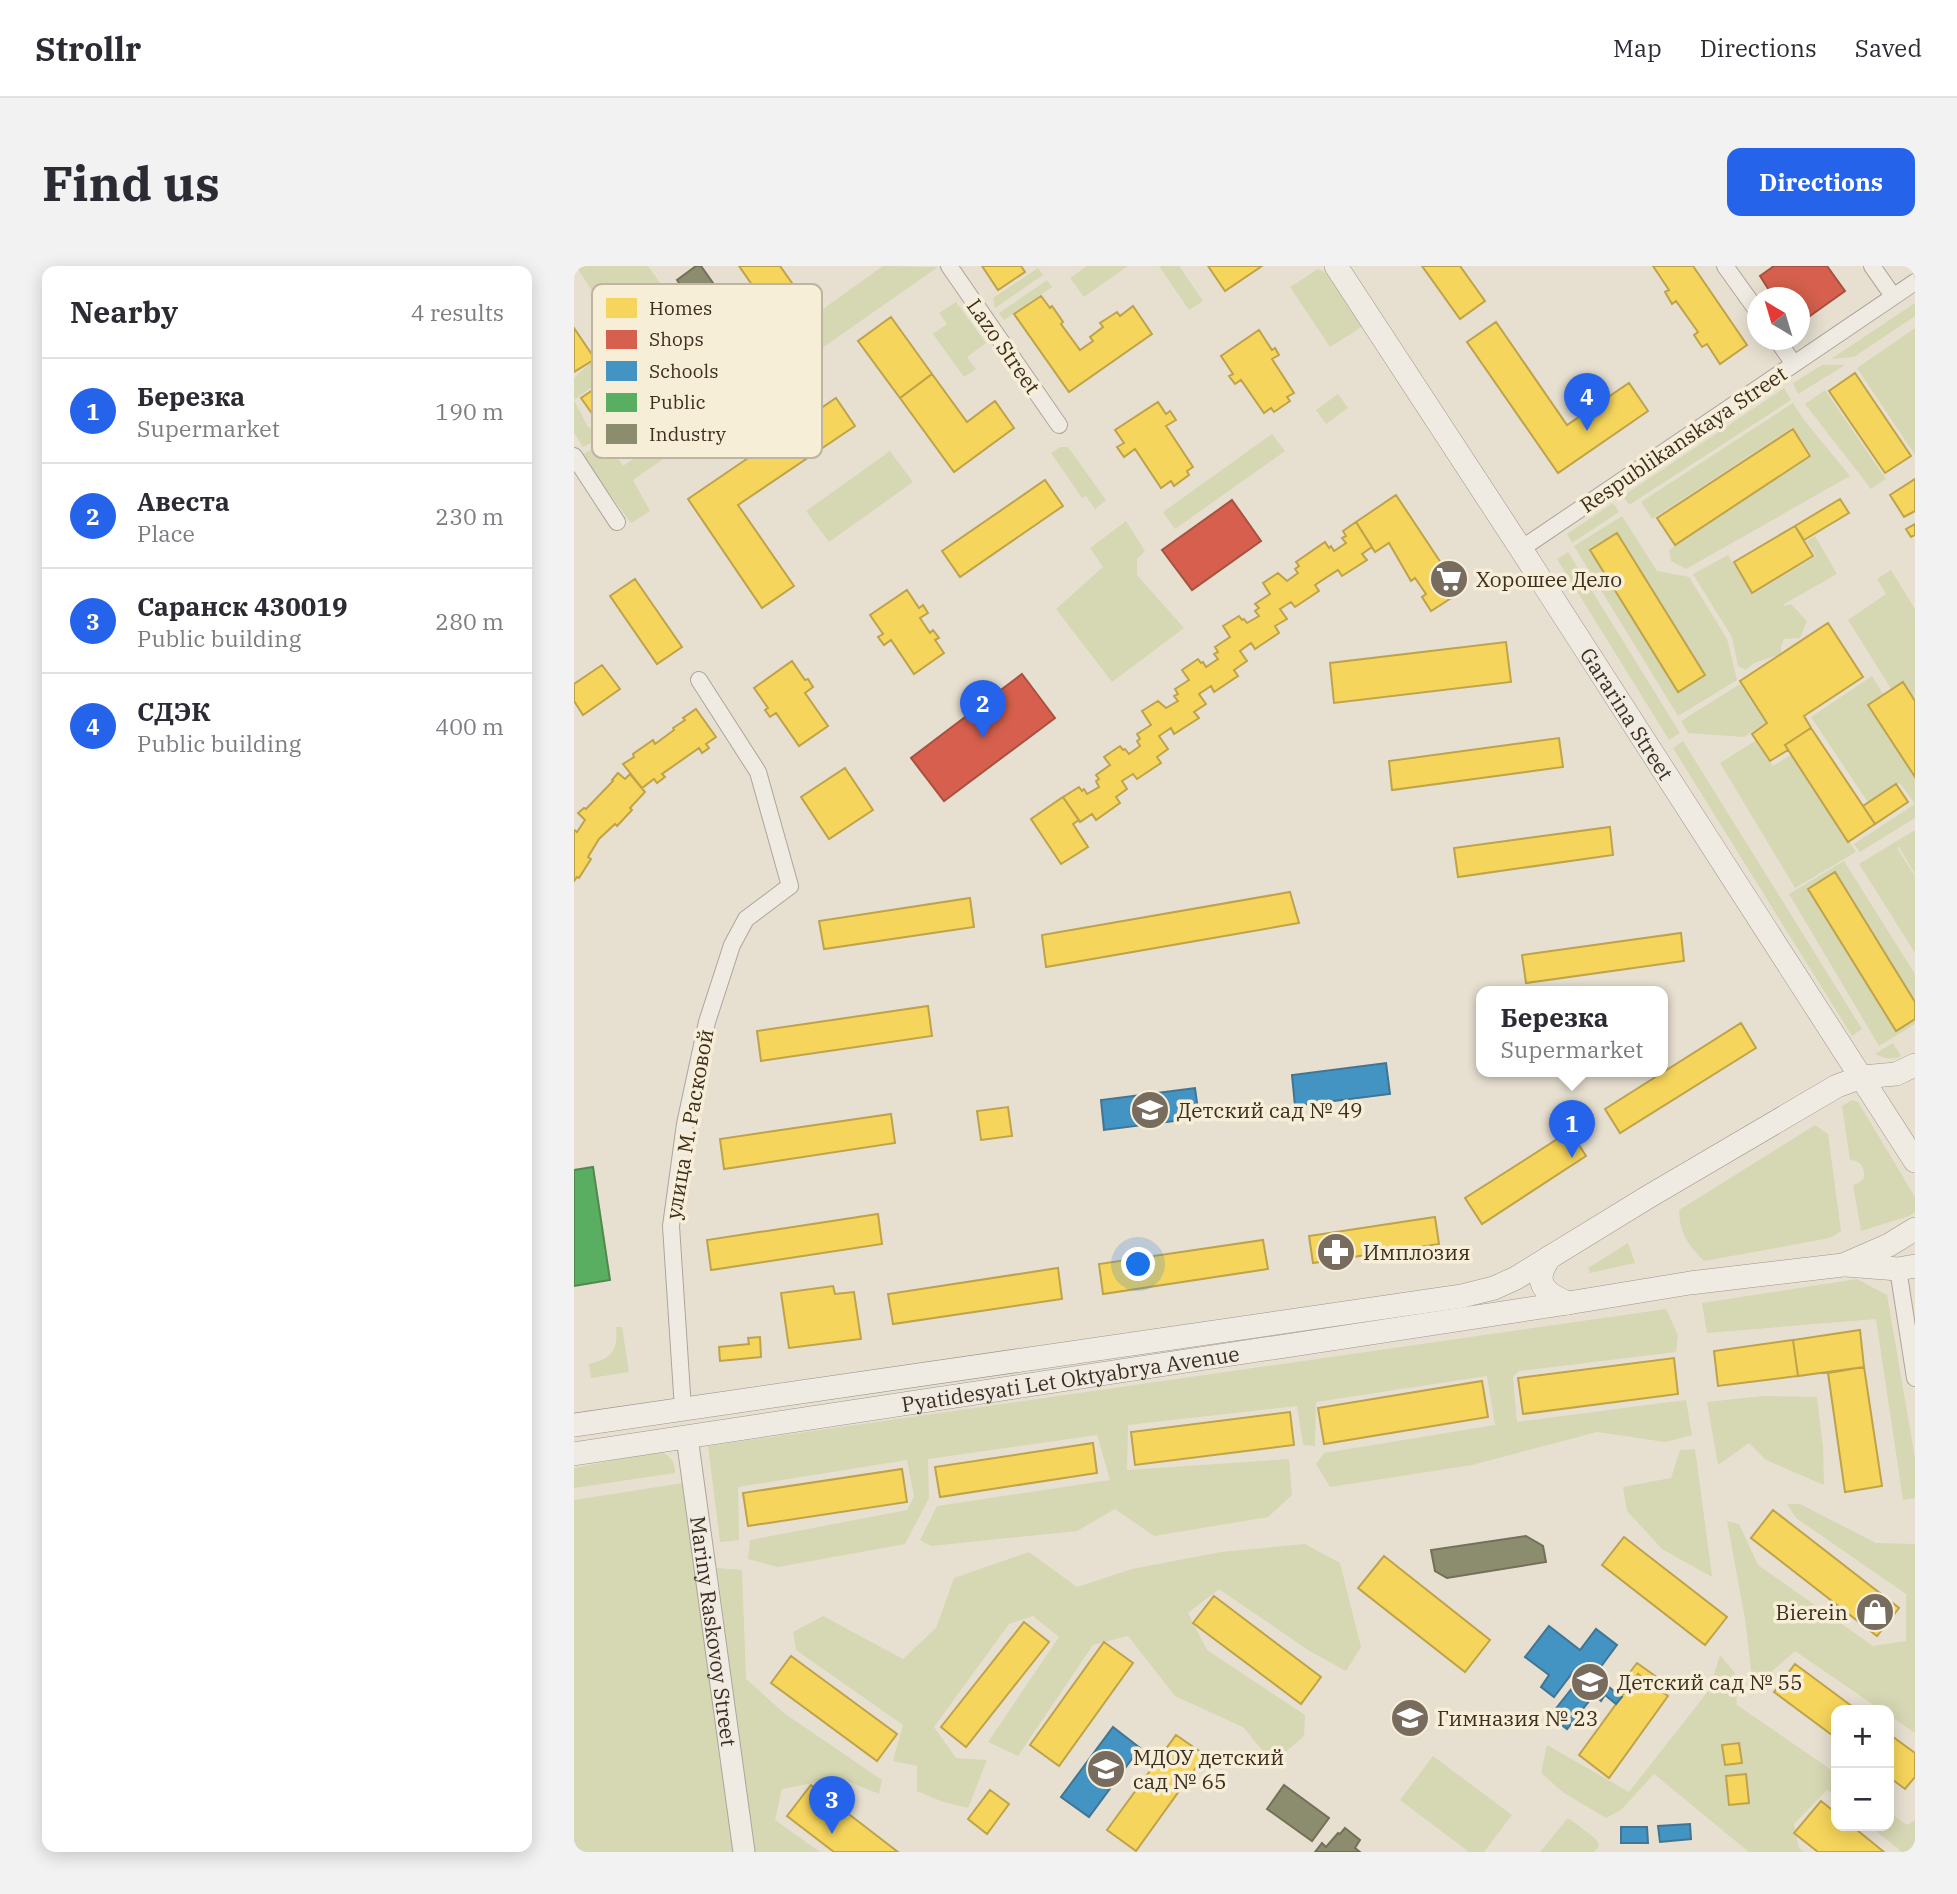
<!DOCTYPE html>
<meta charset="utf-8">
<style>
body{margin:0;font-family:"IBM Plex Serif",serif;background:#f2f2f3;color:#2b2b33}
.controls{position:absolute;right:21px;bottom:21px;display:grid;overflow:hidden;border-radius:14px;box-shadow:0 4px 18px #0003}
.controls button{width:63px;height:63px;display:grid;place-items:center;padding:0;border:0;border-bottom:2px solid #e1e1e2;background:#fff;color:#2b2b33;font:35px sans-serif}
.compass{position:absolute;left:1173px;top:21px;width:63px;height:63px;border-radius:50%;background:#fff;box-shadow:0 4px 18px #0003;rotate:322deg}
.you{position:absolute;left:565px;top:999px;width:24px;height:24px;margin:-18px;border:5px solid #fff;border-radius:50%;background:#1a73e8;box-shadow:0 0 0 10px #1a73e833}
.badge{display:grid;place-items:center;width:46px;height:46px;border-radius:50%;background:#2563eb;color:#fff;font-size:23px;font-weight:700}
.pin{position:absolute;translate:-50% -58px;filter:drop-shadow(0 2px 4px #0008)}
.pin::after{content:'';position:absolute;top:37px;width:24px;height:21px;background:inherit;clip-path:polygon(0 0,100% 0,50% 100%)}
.popup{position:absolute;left:902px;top:720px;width:192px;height:91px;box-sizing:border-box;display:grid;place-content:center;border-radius:14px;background:#fff;filter:drop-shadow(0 2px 5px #0005);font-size:23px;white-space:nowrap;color:#7c7c81}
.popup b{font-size:26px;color:#2b2b33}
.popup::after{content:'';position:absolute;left:50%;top:100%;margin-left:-14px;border:14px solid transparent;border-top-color:#fff}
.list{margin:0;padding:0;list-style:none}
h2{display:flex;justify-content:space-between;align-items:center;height:91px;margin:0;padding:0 28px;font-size:30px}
h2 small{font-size:23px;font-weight:400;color:#7c7c81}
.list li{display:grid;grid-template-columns:46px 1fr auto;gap:21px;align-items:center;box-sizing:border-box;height:105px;padding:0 28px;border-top:2px solid #e1e1e2}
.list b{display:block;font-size:26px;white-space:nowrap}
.list p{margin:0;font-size:23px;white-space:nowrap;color:#7c7c81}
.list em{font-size:23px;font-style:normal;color:#7c7c81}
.map{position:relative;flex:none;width:1341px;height:1586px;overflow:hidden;border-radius:14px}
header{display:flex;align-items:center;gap:42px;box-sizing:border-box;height:98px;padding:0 35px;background:#fff;border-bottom:2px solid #e1e1e2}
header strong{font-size:33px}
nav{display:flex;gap:38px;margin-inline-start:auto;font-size:24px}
.intro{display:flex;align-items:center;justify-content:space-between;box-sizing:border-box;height:168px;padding:0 42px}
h1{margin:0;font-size:49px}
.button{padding:18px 32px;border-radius:14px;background:#2563eb;color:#fff;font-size:24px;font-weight:700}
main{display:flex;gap:42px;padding:0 42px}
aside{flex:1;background:#fff;border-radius:14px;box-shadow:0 4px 18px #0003}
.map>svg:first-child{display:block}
.green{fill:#d6d7b3}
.homes{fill:#f6d55c;stroke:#bea34a;stroke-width:2}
.shops{fill:#d6604d;stroke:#a85140;stroke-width:2}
.schools{fill:#4393c3;stroke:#417592;stroke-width:2}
.public{fill:#5aae61;stroke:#51884e;stroke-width:2}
.industry{fill:#8c8c6e;stroke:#747057;stroke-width:2}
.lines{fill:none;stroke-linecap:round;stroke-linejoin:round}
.minor-casing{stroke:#ada599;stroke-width:18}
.tertiary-casing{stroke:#ada599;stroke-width:23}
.secondary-casing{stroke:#9c958a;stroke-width:24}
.minor{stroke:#efebe3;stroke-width:16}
.tertiary{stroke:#efebe3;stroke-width:21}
.secondary{stroke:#efebe3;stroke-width:23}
.labels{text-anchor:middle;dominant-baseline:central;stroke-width:7;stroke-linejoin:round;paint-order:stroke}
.street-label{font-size:21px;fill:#3d2e20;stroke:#f7eed8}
.poi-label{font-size:21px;fill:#3d2e20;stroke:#f7eed8;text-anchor:start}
.key{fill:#f7eed8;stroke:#bfb4a1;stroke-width:2}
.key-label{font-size:19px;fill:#3d2e20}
</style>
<header>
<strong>Strollr</strong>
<nav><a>Map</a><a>Directions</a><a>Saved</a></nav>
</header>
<div class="intro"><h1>Find us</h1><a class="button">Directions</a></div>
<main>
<aside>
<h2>Nearby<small>4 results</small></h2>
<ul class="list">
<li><span class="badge">1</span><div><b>Березка</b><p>Supermarket</p></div><em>190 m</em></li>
<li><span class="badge">2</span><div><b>Авеста</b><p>Place</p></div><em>230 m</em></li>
<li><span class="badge">3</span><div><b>Саранск 430019</b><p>Public building</p></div><em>280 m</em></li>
<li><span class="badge">4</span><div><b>СДЭК</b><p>Public building</p></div><em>400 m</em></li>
</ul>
</aside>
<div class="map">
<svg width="1341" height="1586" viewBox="0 0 1341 1586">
<rect width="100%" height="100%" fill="#e7e0d1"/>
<path class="green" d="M2 0H74L89 21 82 29 105 61 60 90Z
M309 0 364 1 59 214 76 245 57 257 7 189 33 176 49 200 62 191 60 174 145 115 164 123 186 107 179 95 187 79 204 67 216 82 232 70 235 53Z
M513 0H554L510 31 496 12Z
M585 0H605L629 35 615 44Z
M464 2 469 9 421 42 419 32Z
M744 3 757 10 789 60 756 81 716 21Z
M473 14 478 21 430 54 425 47Z
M382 36 412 77 393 91 402 103 390 111 359 68 373 58 365 47Z
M1341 37V50L1280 91 1257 93Z
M1341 62V189L1283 102Z
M34 84 45 101 0 134 14 161 22 163 28 160 33 168 9 181 0 167V112L24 89Z
M1248 99H1271L1224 128 1219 117Z
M1210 122 1217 134 1055 239 1049 230Z
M1251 124 1312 213 1297 223 1231 138Z
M764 128 774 142 752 158 742 144Z
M1219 137 1230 154 1276 210 1112 303 1097 295 1095 284 1238 190 1219 161 1078 253 1067 236Z
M698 168 711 185 601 263 589 246Z
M486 181H494L532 234 521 243 512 230 508 232 477 187Z
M316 185 339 216 255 276 232 245Z
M1039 237 1045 246 998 277 993 268Z
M1048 250 1083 305 1115 311 1153 373 1163 414 1104 450 1000 280Z
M552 255 571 285 563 293V309L610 362 538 416 482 343 529 301 516 282Z
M1241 270 1263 308 1210 338 1211 340 1217 338 1233 355 1226 372 1210 373 1207 380V388L1180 397 1172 404 1164 400 1158 371 1119 308 1154 289 1178 329 1242 290 1232 275Z
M994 286 1106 467 1095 474 983 293Z
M1317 304 1341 343V461L1274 354 1312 328 1303 313Z
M1298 410 1341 480V552L1286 586 1280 578 1341 538 1326 517 1295 538 1237 451Z
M1166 418 1192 457 1170 471 1114 467 1107 455Z
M1109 475 1288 763 1278 770 1099 482Z
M1181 475 1199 500 1218 488 1282 586 1221 622 1146 497Z
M1341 564V608L1325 581 1323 582 1341 610V687L1285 598Z
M1270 595 1341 708V758L1305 780 1215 628Z
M1319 777 1327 790C1319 795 1309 792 1301 788Z
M1278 834 1284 836 1341 931V946L1335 950 1287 965 1279 919 1285 917 1290 912C1291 902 1287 894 1276 894L1268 840Z
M1241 859 1254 868 1267 965 1256 972 1130 995C1114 978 1106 969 1105 944Z
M1054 977 1061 997 1016 1007 1014 1002Z
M1283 1013 1313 1029 1341 1192V1232L1329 1234 1302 1053 1133 1067 1128 1037Z
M1092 1043 1104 1069 1102 1086 945 1105 939 1111 943 1156 1112 1134 1118 1169 1091 1176 1023 1166 898 1199 756 1221 742 1198 750 1187 921 1159 913 1110 742 1136 741 1180 729 1179 723 1140 554 1159 553 1204 715 1193 718 1229 694 1251 580 1270 541 1243 503 1265 357 1280 346 1274 363 1240 536 1214 523 1169 354 1193 355 1232 331 1278 204 1301 174 1293 176 1274 333 1244 340 1230 333 1194 164 1221 165 1274 146 1276 134 1180Z
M42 1061H48L55 1106 17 1112 15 1098C38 1093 44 1084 42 1061Z
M1188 1130 1243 1131 1249 1181 1250 1219 1192 1194 1175 1177 1144 1199 1133 1136Z
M1121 1183 1138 1310V1311L1088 1283 1053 1245 1049 1221 1097 1212 1106 1184Z
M86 1185C96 1190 101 1195 101 1207L0 1222V1202Z
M109 1217 161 1586H0V1234Z
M1213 1238H1226L1302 1277 1341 1278V1467L1315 1449V1444H1307L1221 1385 1179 1422 1171 1353 1153 1255 1165 1258 1184 1299 1299 1380 1332 1375V1328L1222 1252Z
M731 1278 766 1297 787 1381 772 1405 734 1384 645 1323 614 1347 633 1384 731 1449 730 1470 699 1497 669 1461 601 1430 554 1370 519 1379 444 1490 414 1476 485 1371 459 1350 435 1358 360 1461 382 1492 413 1494 394 1542 369 1536 343 1525V1500L319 1495 329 1459 222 1384 219 1366 249 1350 329 1393 362 1362 380 1312 455 1286 503 1321 558 1303 647 1286Z
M143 1302 168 1304 172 1413 210 1447 308 1514 305 1528 266 1512 208 1523 201 1554 246 1586H180Z
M1146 1389 1161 1407 1163 1439 1262 1507V1531L1253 1524 1220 1558 1225 1582 1230 1586H1175L1080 1508 1047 1544 1032 1552 990 1527 967 1507 973 1479 1055 1526 1135 1424Z
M859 1490 938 1549 910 1586H895L826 1534Z
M1315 1546 1333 1559 1341 1554V1586H1328L1296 1560H1315Z
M993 1553H996L1022 1573 1025 1580 1020 1586H966Z"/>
<path class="homes" d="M165 0H206L225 27 197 46Z
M408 0H447L451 6 424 24Z
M634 0H688L651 25Z
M848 0H886L911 35 886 53Z
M1079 0H1119L1173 79 1146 98 1133 78 1128 81 1120 69 1124 66 1102 35 1098 38 1091 26 1095 24Z
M467 30 476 42 478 40 489 56 487 58 506 84 519 75 516 71 529 61 526 57 543 46 546 50 559 40 578 68 495 126 440 48Z
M151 33 184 81 161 97 128 49Z
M317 51 358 108 326 132 284 75Z
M922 56 993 159 1055 117 1074 145 984 207 893 76Z
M0 62 21 93 0 106Z
M685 64 698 84 701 82 705 89 698 93 720 127 713 131 716 135 700 146 697 142 690 147 667 114 661 118 655 110 659 108 647 90Z
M103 67 120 92 24 156 7 132Z
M1281 107 1337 190 1311 207 1255 125Z
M358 108 393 156 421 135 440 162 380 206 326 132Z
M262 132 281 160 164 239 220 320 188 342 114 233Z
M584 136 592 148 596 145 602 154 592 160 619 201 613 205 615 209 600 220 597 215 587 222 561 183 550 191 543 181 550 177 541 164Z
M1219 163 1236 190 1101 279 1083 252Z
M1341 213V245L1330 251 1316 229Z
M471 214 489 240 386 311 368 285Z
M822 229 879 315 875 318 882 329 857 345 848 331 852 328 841 312 837 315 815 277 801 286 782 256Z
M1266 233 1275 247 1230 274 1221 260Z
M782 256 798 281 788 288 793 294 768 310 764 304 741 319 745 325 721 341 717 336 706 343 713 353 701 360 705 367 681 383 677 377 666 385 673 395 660 404 664 410 640 426 637 420 625 428 632 438 620 446 625 452 600 468 597 462 585 470 594 483 583 491 587 497 563 513 559 508 548 515 553 523 542 531 546 537 522 554 518 548 506 556 489 531 505 521 508 525 510 523 513 528 525 521 522 515 525 513 522 509 536 499 530 491 546 480 549 484 551 483 555 488 566 480 563 475 566 473 563 468 577 459 568 445 584 435 592 442 604 435 600 430 604 428 601 423 615 414 608 404 624 393 627 397 629 396 632 401 644 393 640 388 644 386 641 381 656 371 649 360 665 350 668 354 670 353 673 357 685 350 681 345 685 342 681 338 696 328 689 317 704 307 713 315 724 307 721 303 725 300 722 296 751 276 755 282 757 280 760 285 772 277 768 272 772 270 769 265Z
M1341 258V269L1337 271 1332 263Z
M1221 260 1239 290 1178 327 1160 296Z
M1043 267 1131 409 1104 426 1016 284Z
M61 313 108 381 83 398 36 330Z
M333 324 345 342 349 339 354 347 346 352 356 367 359 364 365 372 361 374 370 387 340 408 317 374 310 379 304 371 309 368 296 349Z
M1254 357 1289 411 1230 450 1237 462 1211 479 1214 484 1196 495 1178 468 1193 457 1166 415Z
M932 376 937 416 760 437 756 397Z
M218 395 231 414 234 413 239 421 231 427 254 460 225 480 202 447 196 451 191 444 194 442 180 422Z
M28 399 46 423 9 449 0 435V418Z
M1329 416 1341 435V511L1294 439Z
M122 443 142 471 132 478 135 482 128 487 125 482 88 508 91 511 83 517 80 513 68 522 49 498 60 491 59 488 79 474 81 478 100 464 99 462 111 454 109 452Z
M1237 462 1301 558 1274 576 1211 479Z
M985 472 989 501 818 524 815 495Z
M271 502 299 544 255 573 227 531Z
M44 507 51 513 56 508 71 526 56 542 58 544 43 560 41 558 25 573 14 591 17 593 5 612 3 611 0 615V564L3 566 11 554 4 547 10 542 12 543 39 515 38 514Z
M1322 518 1334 536 1301 558 1289 540Z
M489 531 505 554 499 558 514 581 487 598 457 553Z
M1036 561 1039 589 884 611 880 582Z
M1261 606 1341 736V753L1322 765 1234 623Z
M716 626 725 657 472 701 468 669Z
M396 632 400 661 250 683 245 655Z
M1107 667 1110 695 952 717 948 689Z
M354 740 358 770 187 795 183 765Z
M1167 757 1182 782 1046 867 1031 843Z
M434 841 438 870 407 874 403 845Z
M317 848 321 877 150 903 146 873Z
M996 865 1012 890 908 958 891 932Z
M304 948 308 978 137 1004 133 974Z
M861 951 865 978 739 997 735 970Z
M689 974 694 1003 529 1028 525 998Z
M484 1002 488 1033 319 1058 314 1028Z
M259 1020 261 1028 280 1026 287 1073 215 1082 207 1027Z
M1286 1064 1290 1101 1224 1110 1219 1074Z
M186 1071 187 1091 146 1095 145 1081 175 1078 174 1072Z
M1219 1074 1224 1110 1144 1120 1140 1085Z
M1100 1092 1104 1128 949 1148 944 1112Z
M1290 1101 1308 1220 1271 1226 1254 1107Z
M908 1115 914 1151 750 1178 744 1142Z
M716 1146 720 1179 561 1199 557 1166Z
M519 1177 523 1207 366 1231 361 1201Z
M328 1203 333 1236 174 1260 169 1227Z
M1199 1244 1325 1342 1303 1370 1177 1272Z
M1050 1271 1153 1351 1131 1379 1028 1299Z
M810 1290 916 1374 891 1406 784 1322Z
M640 1330 747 1411 727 1438 619 1357Z
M450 1356 475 1376 392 1481 367 1461Z
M530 1376 559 1397 485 1500 456 1479Z
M217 1390 323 1468 303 1495 197 1417Z
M1063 1397 1084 1412 1079 1419 1064 1408 1059 1415 1053 1410Z
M1221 1398 1283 1444H1262V1472L1200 1426Z
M1064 1408 1094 1430 1035 1512 1005 1489Z
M1315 1468 1341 1487V1511L1331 1523 1315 1511Z
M602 1469 631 1489 562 1585 533 1564Z
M1165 1477 1168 1497 1151 1499 1148 1479Z
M1172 1508 1175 1537 1155 1539 1152 1510Z
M237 1519 324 1586H260L213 1550Z
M416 1524 435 1538 413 1568 394 1553Z
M1247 1535 1262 1547V1560H1278L1310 1586H1244L1220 1567Z"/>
<path class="shops" d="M1200 0H1253L1271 25 1226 57V32H1200L1186 10Z
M658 234 687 275 618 324 588 284Z
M448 408 481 452 370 535 337 492Z"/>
<path class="schools" d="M812 797 816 828 721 840 718 809Z
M621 822 625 852 530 864 527 834Z
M975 1360 1006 1384 1022 1363 1043 1379 1020 1410 1048 1431 1042 1438 1031 1429 1027 1435 1020 1429 993 1463 976 1450 1006 1412 999 1406 980 1431 967 1421 975 1409 951 1391Z
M539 1461 566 1482 515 1551 487 1531Z
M1116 1558 1117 1573 1086 1576 1084 1560Z
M1047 1561H1073L1074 1577H1047Z"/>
<path class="public" d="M19 901 36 1014 0 1020V904Z"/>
<path class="industry" d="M122 0H127L144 24 122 41 103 14Z
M952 1270 969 1280 972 1296 873 1312 861 1305 857 1284Z
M710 1519 755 1552 738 1575 693 1543Z
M771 1562 786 1574 781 1582 786 1586H741L748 1577 752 1581 764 1567 766 1568Z"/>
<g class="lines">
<defs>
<path id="minor" d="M375 0 485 159
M1151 0 1184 46
M1298 0 1319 30
M1203 74 1220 98
M0 190 43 256
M947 283 1341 16
M1324 1003 1341 1112
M109 1143 97 960 111 858 133 756 158 679 172 653 216 620 184 506 125 414"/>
<g id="tertiary">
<path id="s1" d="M113 1171 170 1586"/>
</g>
<g id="secondary">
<path id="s2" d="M762 0 947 283 1341 895"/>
<path d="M976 991C958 1015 969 1027 994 1037"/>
<path d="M1272 999 1324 1003 1341 1000"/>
<path d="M0 1159 888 1030 920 1022 942 1012 1074 931 1263 820 1288 811 1322 808 1341 799"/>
<path id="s3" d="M0 1188 994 1037 1116 1017 1269 999 1315 979 1341 963"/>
</g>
</defs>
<use href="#minor" class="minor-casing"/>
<use href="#tertiary" class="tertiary-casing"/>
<use href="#secondary" class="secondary-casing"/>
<use href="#minor" class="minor"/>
<use href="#tertiary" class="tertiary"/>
<use href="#secondary" class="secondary"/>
</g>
<defs>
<symbol id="supermarket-disc" viewBox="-11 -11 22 22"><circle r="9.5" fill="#786c5e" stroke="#f7eed8"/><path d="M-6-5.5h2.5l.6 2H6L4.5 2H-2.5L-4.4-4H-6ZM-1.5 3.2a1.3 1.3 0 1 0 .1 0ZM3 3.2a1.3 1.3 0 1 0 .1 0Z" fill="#fff"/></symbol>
<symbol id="school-disc" viewBox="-11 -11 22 22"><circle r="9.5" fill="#786c5e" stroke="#f7eed8"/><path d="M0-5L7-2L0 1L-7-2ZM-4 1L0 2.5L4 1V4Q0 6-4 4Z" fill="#fff"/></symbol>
<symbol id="pharmacy-disc" viewBox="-11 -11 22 22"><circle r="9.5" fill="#786c5e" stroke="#f7eed8"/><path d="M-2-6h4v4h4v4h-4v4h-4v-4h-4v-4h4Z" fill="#fff"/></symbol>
<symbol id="shop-disc" viewBox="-11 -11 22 22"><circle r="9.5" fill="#786c5e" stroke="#f7eed8"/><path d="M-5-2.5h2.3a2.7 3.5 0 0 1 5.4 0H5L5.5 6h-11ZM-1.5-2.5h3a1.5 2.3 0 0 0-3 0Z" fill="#fff"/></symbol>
</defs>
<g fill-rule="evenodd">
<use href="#supermarket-disc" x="853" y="291" width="44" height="44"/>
<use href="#school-disc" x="554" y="822" width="44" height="44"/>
<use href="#pharmacy-disc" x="740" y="964" width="44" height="44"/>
<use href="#shop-disc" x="1279" y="1324" width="44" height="44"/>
<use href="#school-disc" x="994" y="1394" width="44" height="44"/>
<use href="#school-disc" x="814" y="1430" width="44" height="44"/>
<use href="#school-disc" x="510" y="1481" width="44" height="44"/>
</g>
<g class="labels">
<g class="street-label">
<text transform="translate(430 80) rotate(55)">Lazo Street</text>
<text transform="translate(1109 173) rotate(-34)">Respublikanskaya Street</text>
<text stroke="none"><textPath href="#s2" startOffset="534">Gararina Street</textPath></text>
<text transform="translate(115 858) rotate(-80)">улица М. Расковой</text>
<text stroke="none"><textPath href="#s3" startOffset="502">Pyatidesyati Let Oktyabrya Avenue</textPath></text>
<text stroke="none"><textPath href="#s1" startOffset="196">Mariny Raskovoy Street</textPath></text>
</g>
<g class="poi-label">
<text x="902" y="313">Хорошее Дело</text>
<text x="603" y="844">Детский сад № 49</text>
<text x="789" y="986">Имплозия</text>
<text x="1274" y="1346" text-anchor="end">Bierein</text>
<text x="1043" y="1416">Детский сад № 55</text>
<text x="863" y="1452">Гимназия № 23</text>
<text x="559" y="1491">МДОУ детский<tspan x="559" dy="24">сад № 65</tspan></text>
</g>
</g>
<rect x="18" y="18" width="230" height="174" rx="10" class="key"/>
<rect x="32" y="32" width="31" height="20" fill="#f6d55c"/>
<rect x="32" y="64" width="31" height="19" fill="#d6604d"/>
<rect x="32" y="95" width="31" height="20" fill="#4393c3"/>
<rect x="32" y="127" width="31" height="19" fill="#5aae61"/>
<rect x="32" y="158" width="31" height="20" fill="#8c8c6e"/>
<g class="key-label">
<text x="75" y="49">Homes</text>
<text x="75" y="80">Shops</text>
<text x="75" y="112">Schools</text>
<text x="75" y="143">Public</text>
<text x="75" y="175">Industry</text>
</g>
</svg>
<div class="controls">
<button>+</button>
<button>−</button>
</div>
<svg class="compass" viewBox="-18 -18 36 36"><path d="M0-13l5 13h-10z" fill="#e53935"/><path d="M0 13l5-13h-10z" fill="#7c7c81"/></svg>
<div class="you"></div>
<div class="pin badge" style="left:998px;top:892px">1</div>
<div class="popup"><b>Березка</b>Supermarket</div>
<div class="pin badge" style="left:409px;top:472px">2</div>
<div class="pin badge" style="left:258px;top:1568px">3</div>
<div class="pin badge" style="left:1013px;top:165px">4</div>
</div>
</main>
